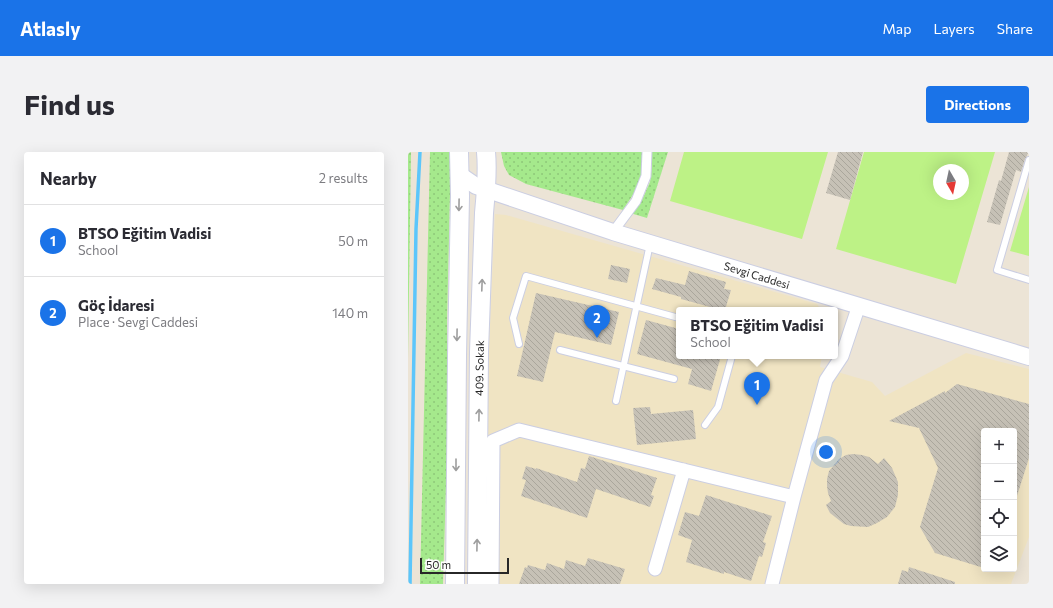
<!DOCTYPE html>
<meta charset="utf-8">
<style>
body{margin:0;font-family:Commissioner,sans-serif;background:#f2f2f3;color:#2b2b33}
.controls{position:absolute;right:12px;bottom:12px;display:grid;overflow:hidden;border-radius:4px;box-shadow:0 4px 16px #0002}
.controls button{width:36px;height:36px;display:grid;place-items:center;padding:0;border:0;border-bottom:1px solid #e1e1e2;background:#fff;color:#2b2b33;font:20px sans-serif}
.compass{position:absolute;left:525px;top:12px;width:36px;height:36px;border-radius:50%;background:#fff;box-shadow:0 4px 16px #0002;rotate:171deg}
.scale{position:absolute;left:12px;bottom:10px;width:89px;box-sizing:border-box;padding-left:4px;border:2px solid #272727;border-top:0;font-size:11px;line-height:14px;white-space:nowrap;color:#272727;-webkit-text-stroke:3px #fff;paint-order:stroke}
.you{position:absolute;left:418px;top:300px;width:14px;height:14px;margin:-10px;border:3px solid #fff;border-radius:50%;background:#1a73e8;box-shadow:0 0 0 6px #1a73e833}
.badge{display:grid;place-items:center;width:26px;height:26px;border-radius:50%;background:#1a73e8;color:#fff;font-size:13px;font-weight:700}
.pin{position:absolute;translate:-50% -33px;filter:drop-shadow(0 1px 2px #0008)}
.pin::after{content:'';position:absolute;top:21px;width:14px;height:12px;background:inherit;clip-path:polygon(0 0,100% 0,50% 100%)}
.popup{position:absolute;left:268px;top:155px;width:162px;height:52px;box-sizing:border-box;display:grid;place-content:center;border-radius:4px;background:#fff;filter:drop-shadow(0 1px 3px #0005);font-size:13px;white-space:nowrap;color:#7c7c81}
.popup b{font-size:15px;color:#2b2b33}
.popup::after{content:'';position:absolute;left:50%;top:100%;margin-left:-8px;border:8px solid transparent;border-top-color:#fff}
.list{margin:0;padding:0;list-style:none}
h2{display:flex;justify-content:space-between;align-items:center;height:52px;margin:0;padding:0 16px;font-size:17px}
h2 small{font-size:13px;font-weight:400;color:#7c7c81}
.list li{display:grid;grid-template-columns:26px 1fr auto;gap:12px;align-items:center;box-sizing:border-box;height:72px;padding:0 16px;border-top:1px solid #e1e1e2}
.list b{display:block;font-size:15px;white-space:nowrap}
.list p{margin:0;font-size:13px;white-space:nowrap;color:#7c7c81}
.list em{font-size:13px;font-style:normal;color:#7c7c81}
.icon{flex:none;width:22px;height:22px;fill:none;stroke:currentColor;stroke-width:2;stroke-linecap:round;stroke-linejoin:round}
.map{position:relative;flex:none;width:621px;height:432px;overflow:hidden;border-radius:4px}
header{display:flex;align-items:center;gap:24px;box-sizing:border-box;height:56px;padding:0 20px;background:#1a73e8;color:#fff}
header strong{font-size:19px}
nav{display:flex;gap:22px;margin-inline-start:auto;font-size:14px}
.intro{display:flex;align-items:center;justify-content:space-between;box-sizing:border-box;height:96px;padding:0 24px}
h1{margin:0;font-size:28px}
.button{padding:10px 18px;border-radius:4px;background:#1a73e8;color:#fff;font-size:14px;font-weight:700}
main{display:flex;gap:24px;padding:0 24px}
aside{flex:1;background:#fff;border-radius:4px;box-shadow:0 4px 16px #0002}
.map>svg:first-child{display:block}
.education{fill:#f0e4c3;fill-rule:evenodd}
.grass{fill:url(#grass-dots)}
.pitch{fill:#bdf286;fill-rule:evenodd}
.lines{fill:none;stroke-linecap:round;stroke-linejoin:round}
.stream{stroke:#5cc6fb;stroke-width:3.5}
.building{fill:url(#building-back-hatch)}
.service-casing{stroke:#cbcee2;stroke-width:8}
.pedestrian-casing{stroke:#cbcee2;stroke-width:11}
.minor-casing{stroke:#cbcee2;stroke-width:15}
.tertiary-casing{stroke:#cbcee2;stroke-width:18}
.secondary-casing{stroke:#cbcee2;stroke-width:20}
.service{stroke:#fff;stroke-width:6}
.pedestrian{stroke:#fff;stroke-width:9}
.minor{stroke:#fff;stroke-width:13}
.tertiary{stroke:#fff;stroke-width:16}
.secondary{stroke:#fff;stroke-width:18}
.oneway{stroke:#9e9e9e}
.labels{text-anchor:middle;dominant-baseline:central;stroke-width:4;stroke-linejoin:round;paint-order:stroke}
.street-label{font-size:11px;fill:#272727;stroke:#fff}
</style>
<header>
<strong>Atlasly</strong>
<nav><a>Map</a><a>Layers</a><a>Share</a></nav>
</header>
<div class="intro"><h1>Find us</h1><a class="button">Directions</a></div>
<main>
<aside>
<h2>Nearby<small>2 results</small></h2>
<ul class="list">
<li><span class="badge">1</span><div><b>BTSO Eğitim Vadisi</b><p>School</p></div><em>50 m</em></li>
<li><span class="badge">2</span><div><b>Göç İdaresi</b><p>Place · Sevgi Caddesi</p></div><em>140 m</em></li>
</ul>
</aside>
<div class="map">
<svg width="621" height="432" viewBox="0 0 621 432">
<defs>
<pattern id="grass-dots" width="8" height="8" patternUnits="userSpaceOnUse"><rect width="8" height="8" fill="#a5e98c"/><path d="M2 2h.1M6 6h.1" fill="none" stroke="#8ec879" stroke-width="1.8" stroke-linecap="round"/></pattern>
<pattern id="building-back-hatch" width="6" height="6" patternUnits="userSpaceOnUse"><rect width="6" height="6" fill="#c6c1b6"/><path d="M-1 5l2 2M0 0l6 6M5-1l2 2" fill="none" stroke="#aaa69c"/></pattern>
</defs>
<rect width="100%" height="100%" fill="#ece4d6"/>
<path class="education" d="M87 62 98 63 409 152 413 158H271V204H414L412 215 464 230 477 244 558 201 621 217V385L603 432H76L78 262ZM576 279H606V417H576Z"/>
<path class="grass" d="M0 0H3L0 207Z
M22 0H43L39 169V303L35 432H12Z
M93 0H236L235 23 230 35 215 58 118 32 101 23 96 14Z
M244 0H260L239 66 222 61 233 50 242 30 244 14Z"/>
<path class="pitch" d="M276 0H420L394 87 262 49Z
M456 0H587L548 132 428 97ZM531 18H555V42H531Z
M621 35V104L602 99Z"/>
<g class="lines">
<path class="stream" d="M2 432 8 77 12 0"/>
</g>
<path class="building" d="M430 0H455L442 48 418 41Z
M601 0H620L619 4 617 7 613 20 608 18 592 73 579 70 591 28 593 29Z
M203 113 222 117 219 131 200 127Z
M281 119 318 130 316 137 323 138 317 158H313L273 147V145L244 137 248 126 277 133Z
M128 141 211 160 203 193 147 180 135 230 109 224Z
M238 168 271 177V204H313L303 239 280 232 284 217 229 202Z
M549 232 621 252V306L608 347H606V279H576V416L527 401 512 375 530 316 511 276 481 269 537 239V241Z
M242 255 243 262 285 258 288 287 229 293 225 256Z
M445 302 454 303 461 305 470 312 476 306 484 316 490 330V343L487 355 479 365 469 371 460 375 443 374 436 372 422 361 418 353 423 349 420 341 419 334V327L421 319 431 307 438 303Z
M181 304 249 326 243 343 246 344 242 355 188 337 179 366 113 344 118 328 114 327 118 314 128 317V316L169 330 173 316 177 317Z
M298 343 364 364 355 390 358 391 354 405 351 404 343 429 316 420V422L278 410 284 388 270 383 277 360 291 364Z
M180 406 217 417 212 432H111L117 415 119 416 120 413 137 418 139 411 156 417 158 408 177 414Z
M501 415 547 430V432H490L494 418 500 420Z"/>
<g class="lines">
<defs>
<path id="service" d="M621 8 589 118 621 128
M111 192 105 166 118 124 271 166
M152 198 266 227
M208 249 242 92
M297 273 310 255 324 204"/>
<path id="pedestrian" d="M205 80 228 49 238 24 239 0"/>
<path id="minor" d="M247 417 276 318
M84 432 85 289 111 278 386 345
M364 432 386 345 418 228 434 204 451 153"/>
<path id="tertiary" d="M52 23 68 34 205 80 621 205"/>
<path id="secondary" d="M47 432 49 204 52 44 51 0
M69 432 71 200 76 61C78 40 80 20 78 0"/>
</defs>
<use href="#service" class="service-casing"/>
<use href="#pedestrian" class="pedestrian-casing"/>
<use href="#minor" class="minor-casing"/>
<use href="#tertiary" class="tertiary-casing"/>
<use href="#secondary" class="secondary-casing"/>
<use href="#service" class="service"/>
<use href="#pedestrian" class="pedestrian"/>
<use href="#minor" class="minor"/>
<use href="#tertiary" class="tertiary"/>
<use href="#secondary" class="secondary"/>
</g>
<defs><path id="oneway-shaft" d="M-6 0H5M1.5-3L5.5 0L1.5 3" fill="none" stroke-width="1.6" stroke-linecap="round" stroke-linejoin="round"/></defs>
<g class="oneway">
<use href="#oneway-shaft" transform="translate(51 53) rotate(91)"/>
<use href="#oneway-shaft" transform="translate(74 133) rotate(-88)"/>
<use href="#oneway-shaft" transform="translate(49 183) rotate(91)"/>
<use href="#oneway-shaft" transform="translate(71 263) rotate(-89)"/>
<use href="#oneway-shaft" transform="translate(48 313) rotate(90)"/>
<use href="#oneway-shaft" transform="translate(69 393) rotate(-89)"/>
</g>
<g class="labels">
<g class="street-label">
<text transform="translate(349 123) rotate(17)">Sevgi Caddesi</text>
<text transform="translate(71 216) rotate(-89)">409. Sokak</text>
</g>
</g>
</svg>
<div class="controls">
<button>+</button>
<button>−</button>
<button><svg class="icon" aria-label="locate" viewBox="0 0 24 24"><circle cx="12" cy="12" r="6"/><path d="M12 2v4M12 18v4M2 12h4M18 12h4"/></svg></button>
<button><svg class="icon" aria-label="layers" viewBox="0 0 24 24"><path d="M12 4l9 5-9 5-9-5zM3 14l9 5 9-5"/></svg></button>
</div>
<svg class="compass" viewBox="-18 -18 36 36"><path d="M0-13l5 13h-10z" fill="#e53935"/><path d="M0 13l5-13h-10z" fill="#7c7c81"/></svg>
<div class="scale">50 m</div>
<div class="you"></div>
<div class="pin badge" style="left:349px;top:253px">1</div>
<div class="popup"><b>BTSO Eğitim Vadisi</b>School</div>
<div class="pin badge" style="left:189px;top:186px">2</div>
</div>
</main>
